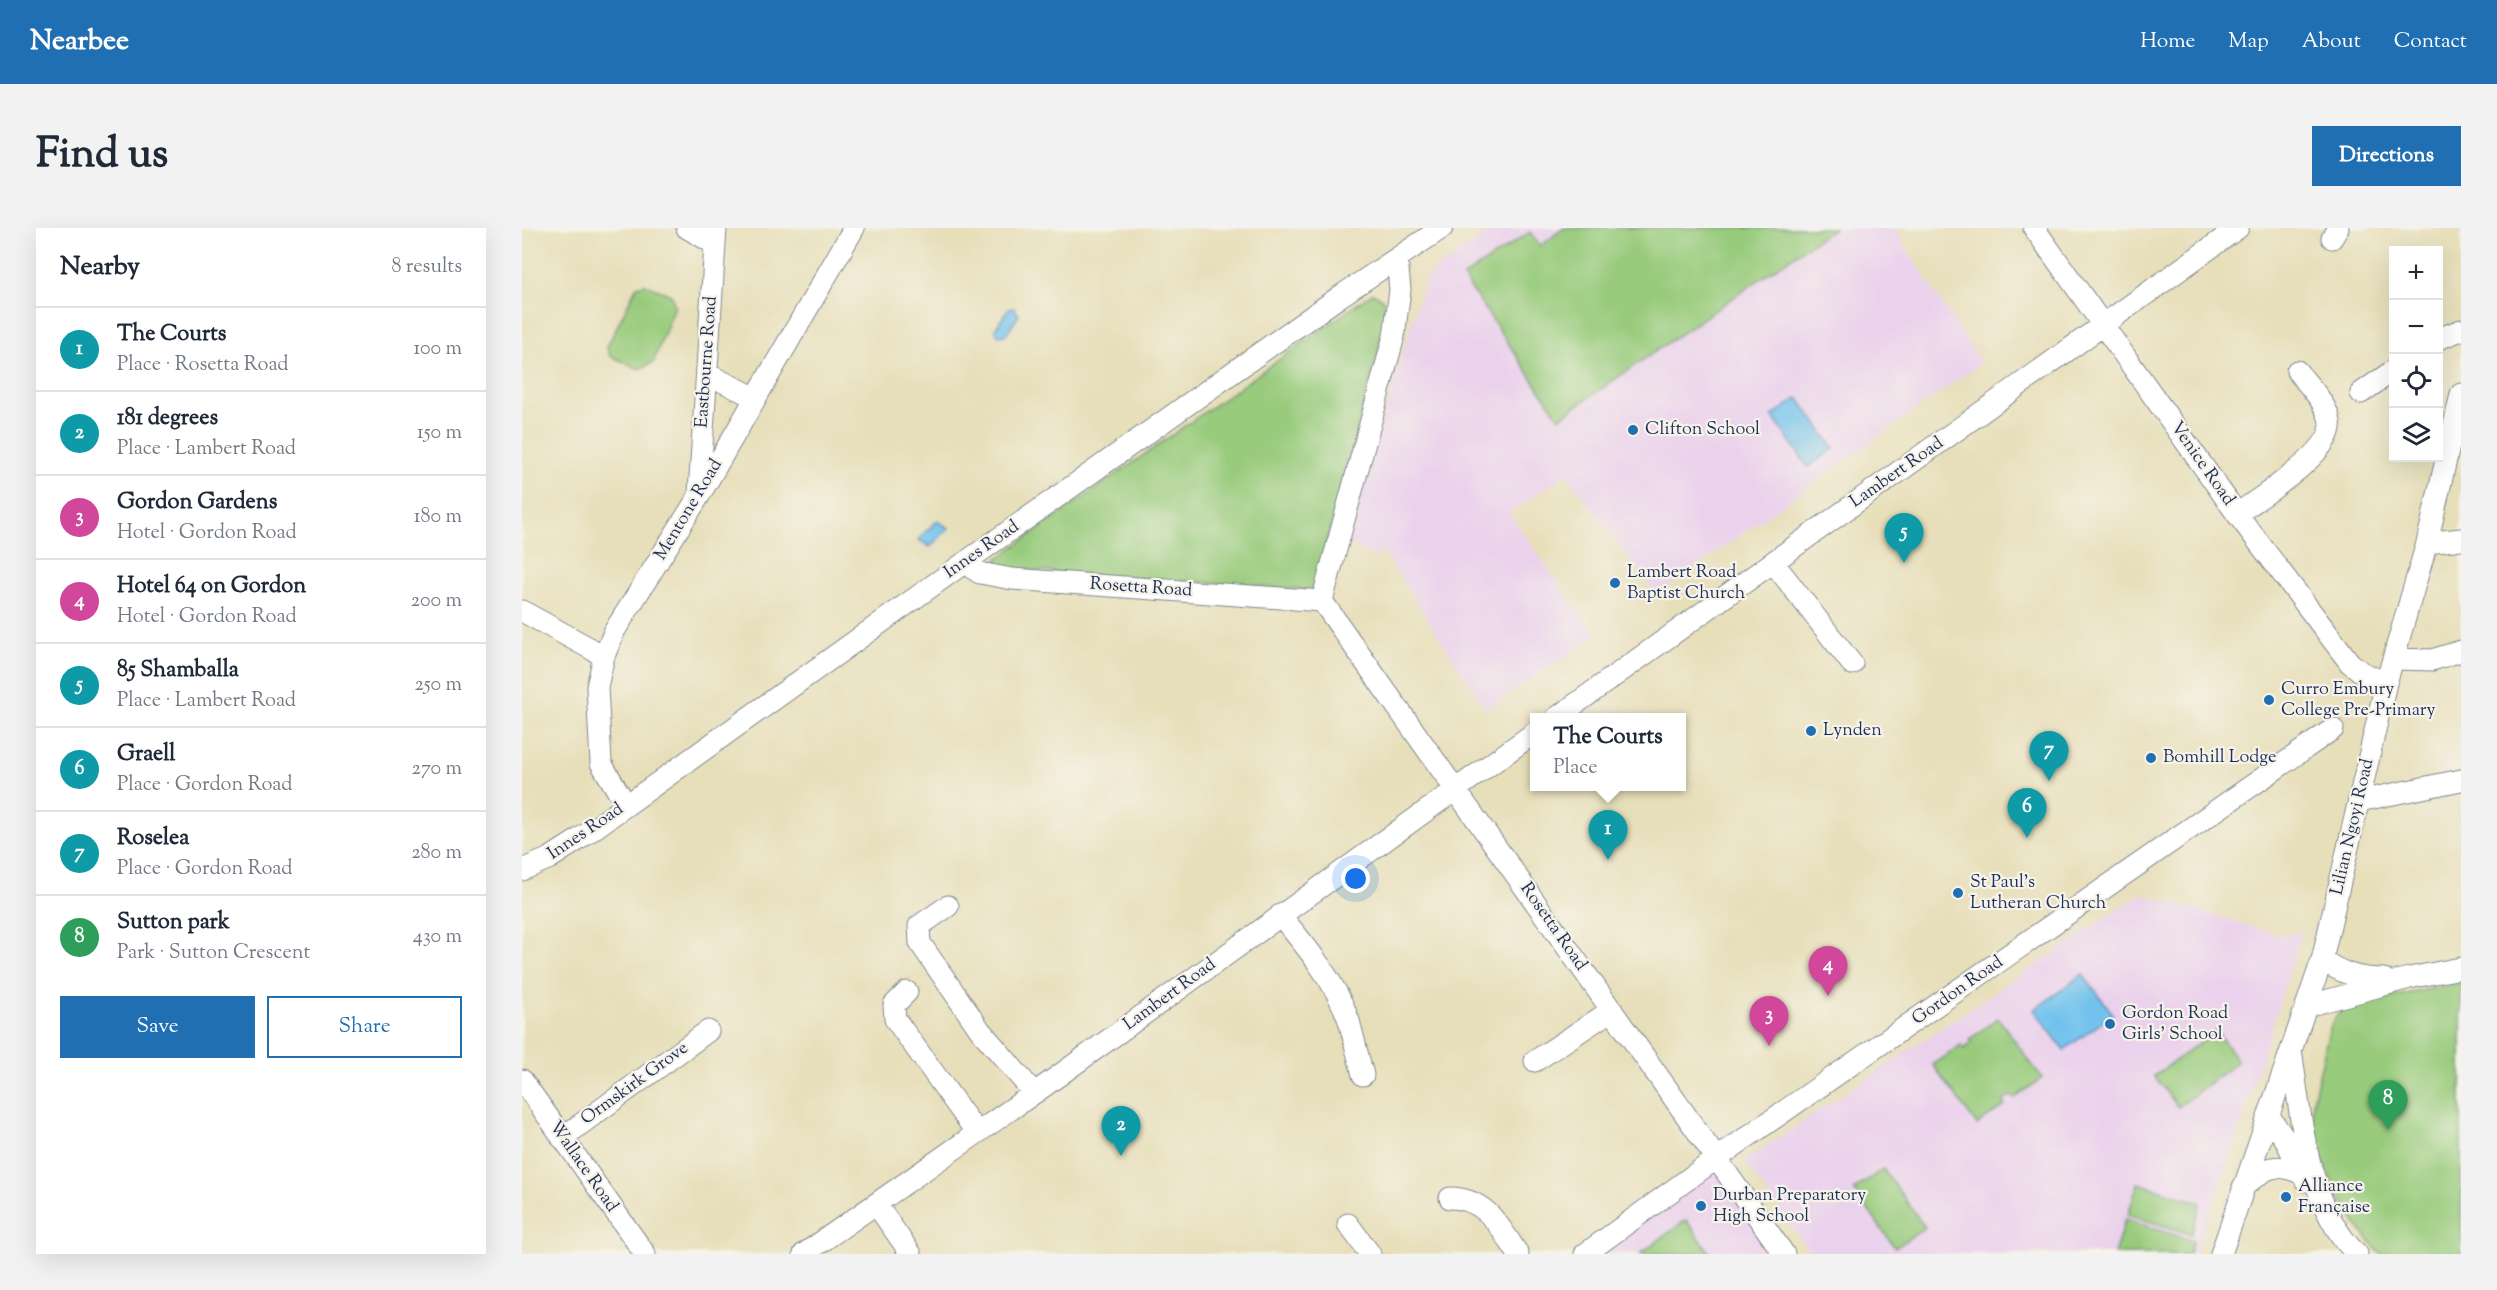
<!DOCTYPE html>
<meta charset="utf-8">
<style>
body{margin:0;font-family:"Sorts Mill Goudy",serif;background:#f2f2f3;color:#1f2937}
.controls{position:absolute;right:18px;top:18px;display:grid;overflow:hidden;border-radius:0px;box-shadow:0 6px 24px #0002}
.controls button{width:54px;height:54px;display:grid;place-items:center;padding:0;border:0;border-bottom:2px solid #e0e1e3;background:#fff;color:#1f2937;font:30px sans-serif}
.you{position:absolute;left:834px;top:651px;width:21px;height:21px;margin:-15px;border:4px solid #fff;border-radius:50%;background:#1a73e8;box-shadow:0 0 0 9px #1a73e833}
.badge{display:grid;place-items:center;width:39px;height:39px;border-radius:50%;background:#1f6fb2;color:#fff;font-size:20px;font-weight:700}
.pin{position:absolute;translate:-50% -50px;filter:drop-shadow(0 2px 3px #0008)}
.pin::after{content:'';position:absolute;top:32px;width:21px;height:18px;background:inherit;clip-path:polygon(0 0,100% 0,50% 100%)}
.popup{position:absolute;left:1008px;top:485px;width:156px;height:78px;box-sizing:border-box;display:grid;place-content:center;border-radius:0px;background:#fff;filter:drop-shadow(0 2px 4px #0005);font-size:20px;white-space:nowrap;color:#747a83}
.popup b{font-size:22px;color:#1f2937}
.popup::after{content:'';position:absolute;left:50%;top:100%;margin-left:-12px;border:12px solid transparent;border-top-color:#fff}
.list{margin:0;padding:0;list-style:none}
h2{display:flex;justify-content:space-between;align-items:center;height:78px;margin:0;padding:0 24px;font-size:26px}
h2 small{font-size:20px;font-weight:400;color:#747a83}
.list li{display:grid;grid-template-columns:39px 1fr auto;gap:18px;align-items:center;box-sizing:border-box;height:84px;padding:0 24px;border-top:2px solid #e0e1e3}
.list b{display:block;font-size:22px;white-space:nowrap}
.list p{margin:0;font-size:20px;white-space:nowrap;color:#747a83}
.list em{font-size:20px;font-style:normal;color:#747a83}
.actions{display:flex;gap:12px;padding:18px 24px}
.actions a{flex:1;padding:14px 0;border:2px solid #1f6fb2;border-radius:0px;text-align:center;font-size:21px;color:#1f6fb2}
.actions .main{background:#1f6fb2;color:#fff}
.icon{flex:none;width:33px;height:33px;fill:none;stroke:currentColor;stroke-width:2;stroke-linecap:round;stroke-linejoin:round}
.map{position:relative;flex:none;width:1939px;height:1026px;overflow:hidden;border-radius:0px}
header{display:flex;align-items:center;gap:36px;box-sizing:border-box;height:84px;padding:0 30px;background:#1f6fb2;color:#fff}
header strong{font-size:28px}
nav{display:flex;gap:33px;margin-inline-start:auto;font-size:21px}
.intro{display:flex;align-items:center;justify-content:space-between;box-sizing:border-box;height:144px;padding:0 36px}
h1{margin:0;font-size:42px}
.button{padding:15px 27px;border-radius:0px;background:#1f6fb2;color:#fff;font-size:21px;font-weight:700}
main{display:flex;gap:36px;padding:0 36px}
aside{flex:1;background:#fff;border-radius:0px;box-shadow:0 6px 24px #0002}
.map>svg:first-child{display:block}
.built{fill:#ead1ec}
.green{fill:#98cb7b;stroke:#5a7d6c;stroke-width:1.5}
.water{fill:#72c2ed;stroke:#4678a6;stroke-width:1.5}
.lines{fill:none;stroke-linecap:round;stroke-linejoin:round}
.minor-casing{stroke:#81878c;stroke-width:23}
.minor{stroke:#fff;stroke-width:21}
.poi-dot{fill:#1f6fb2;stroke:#f7f3e8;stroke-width:2}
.labels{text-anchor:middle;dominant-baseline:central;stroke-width:4.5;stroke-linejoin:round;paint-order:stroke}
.street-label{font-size:18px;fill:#1b2f5e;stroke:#f7f3e8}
.poi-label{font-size:18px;fill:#1b2f5e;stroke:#f7f3e8;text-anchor:start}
</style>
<header>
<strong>Nearbee</strong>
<nav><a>Home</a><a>Map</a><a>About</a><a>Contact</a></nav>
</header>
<div class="intro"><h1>Find us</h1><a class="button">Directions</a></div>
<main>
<aside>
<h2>Nearby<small>8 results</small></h2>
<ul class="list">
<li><span class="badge" style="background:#0f9aa8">1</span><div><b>The Courts</b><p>Place · Rosetta Road</p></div><em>100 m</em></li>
<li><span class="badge" style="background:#0f9aa8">2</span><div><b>181 degrees</b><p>Place · Lambert Road</p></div><em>150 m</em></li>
<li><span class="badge" style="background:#d1479c">3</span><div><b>Gordon Gardens</b><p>Hotel · Gordon Road</p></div><em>180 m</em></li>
<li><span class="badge" style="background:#d1479c">4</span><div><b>Hotel 64 on Gordon</b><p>Hotel · Gordon Road</p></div><em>200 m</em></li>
<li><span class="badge" style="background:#0f9aa8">5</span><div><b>85 Shamballa</b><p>Place · Lambert Road</p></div><em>250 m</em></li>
<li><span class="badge" style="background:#0f9aa8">6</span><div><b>Graell</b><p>Place · Gordon Road</p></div><em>270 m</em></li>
<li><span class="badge" style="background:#0f9aa8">7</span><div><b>Roselea</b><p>Place · Gordon Road</p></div><em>280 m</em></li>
<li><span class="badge" style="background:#2e9e5b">8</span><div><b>Sutton park</b><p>Park · Sutton Crescent</p></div><em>430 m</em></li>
</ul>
<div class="actions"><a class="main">Save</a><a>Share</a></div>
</aside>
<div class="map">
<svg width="1939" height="1026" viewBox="0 0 1939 1026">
<rect width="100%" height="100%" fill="#f7f3e8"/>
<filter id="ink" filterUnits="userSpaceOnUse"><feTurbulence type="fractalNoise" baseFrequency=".0167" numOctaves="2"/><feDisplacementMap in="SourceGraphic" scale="12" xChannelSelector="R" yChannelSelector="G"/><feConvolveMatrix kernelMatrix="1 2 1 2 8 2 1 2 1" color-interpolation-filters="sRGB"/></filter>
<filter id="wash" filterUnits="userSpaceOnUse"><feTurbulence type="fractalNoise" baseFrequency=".008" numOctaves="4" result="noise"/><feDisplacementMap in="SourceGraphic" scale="24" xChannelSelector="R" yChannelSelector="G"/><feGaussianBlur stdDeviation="1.35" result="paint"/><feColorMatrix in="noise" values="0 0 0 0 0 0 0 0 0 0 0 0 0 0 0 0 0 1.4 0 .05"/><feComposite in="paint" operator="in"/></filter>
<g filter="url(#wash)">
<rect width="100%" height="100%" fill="#e7dfba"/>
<path class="built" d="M973 0H1371L1459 135 1135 367 1044 246 987 285 1074 408 964 481 860 321 853 330 824 312 904 49Z
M1619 666 1761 708 1780 702 1723 884 1673 1026H1289L1222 933Z
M1195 930 1262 1026H1063Z"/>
<path class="green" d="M1042 0H1312L1037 190 941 49 1008 4 1018 18Z
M123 56 149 67 153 78 131 135 117 141 88 128 85 119 115 58Z
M851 65 862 72 864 93 793 357 787 362 475 340 476 330Z
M1939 755V1026H1859C1830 996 1789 927 1790 884 1791 866 1797 848 1801 830 1806 806 1805 796 1824 778Z
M1476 790 1520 850 1492 871 1489 867 1481 873 1483 877 1455 897 1411 837 1439 817 1442 821 1450 815 1448 811Z
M1694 803 1716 833 1656 879 1632 848Z
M1361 941 1403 999 1373 1020 1332 962Z
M1616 955 1679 975 1669 1006 1606 987Z
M1603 991 1671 1013 1667 1026H1592Z
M1164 992 1189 1026H1118Z"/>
<path class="water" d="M492 80 497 87 484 107 476 108 473 101 486 81Z
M1276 170 1312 220 1286 239 1250 188Z
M415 293 427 300 408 319 397 312 399 308Z
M1561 746 1591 786 1542 822 1512 782Z"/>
</g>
<g filter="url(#ink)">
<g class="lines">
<defs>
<path id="minor" d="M165 0 193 16
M1512 0 1715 286 1828 435 1841 445 1864 455
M1810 10 1816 0
M1916 111 1939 102
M185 146 234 170
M1839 165 1872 142
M177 265 194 0
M1715 286C1737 270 1814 223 1808 194 1805 175 1786 157 1775 143
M1905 315 1939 311
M1251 334 1330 436
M442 335 458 345 490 351 800 373
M800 373 1262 1026
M800 373 872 108 878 62 875 31
M0 383 82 428
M1873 431 1910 432 1939 423
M1034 490 1716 0
M1837 573 1939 552
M104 577 79 535 75 459 82 428 93 402 177 268 332 0
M0 642 28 630 56 612 442 335 817 69 920 0
M426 678 397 698 398 715 458 802 512 865
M758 687C784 718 814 754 827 793 832 811 836 829 841 847
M1800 732C1821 746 1837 751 1862 751
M385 764 372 777 373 791 455 905
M1785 778 1887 750 1939 740
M1770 828C1779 891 1786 980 1835 1026
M1013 833 1090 782
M0 852 123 1026
M1747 888 1763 911 1784 953
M40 910 186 803
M1721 959C1742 941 1752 932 1780 946
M928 970C964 970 978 999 996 1026
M354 976 389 1026
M826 996 848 1026
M282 1026 521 859 1012 505
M1063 1026 1195 930 1811 501
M1699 1026 1800 732 1864 455 1905 315 1939 166"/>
</defs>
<use href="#minor" class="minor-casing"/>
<use href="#minor" class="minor"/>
</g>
</g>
<g class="poi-dot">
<circle cx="1111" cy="202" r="6"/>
<circle cx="1093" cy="355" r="6"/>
<circle cx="1747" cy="472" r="6"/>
<circle cx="1289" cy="503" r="6"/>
<circle cx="1629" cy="530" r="6"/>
<circle cx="1436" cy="665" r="6"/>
<circle cx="1588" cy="796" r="6"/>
<circle cx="1764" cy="969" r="6"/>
<circle cx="1179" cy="978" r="6"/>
</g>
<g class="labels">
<g class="street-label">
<text transform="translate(185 134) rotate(-86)">Eastbourne Road</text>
<text transform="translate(1680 236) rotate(55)">Venice Road</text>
<text transform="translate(1375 245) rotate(-35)">Lambert Road</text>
<text transform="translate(167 282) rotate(-59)">Mentone Road</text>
<text transform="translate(460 322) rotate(-35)">Innes Road</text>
<text transform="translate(619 360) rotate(4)">Rosetta Road</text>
<text transform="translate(1831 599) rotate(-77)">Lilian Ngoyi Road</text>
<text transform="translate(64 604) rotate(-34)">Innes Road</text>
<text transform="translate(1031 699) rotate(55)">Rosetta Road</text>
<text transform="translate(1436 763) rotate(-35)">Gordon Road</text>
<text transform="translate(648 767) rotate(-36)">Lambert Road</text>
<text transform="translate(113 856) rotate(-36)">Ormskirk Grove</text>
<text transform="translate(61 939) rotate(55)">Wallace Road</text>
</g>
<g class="poi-label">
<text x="1123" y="202">Clifton School</text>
<text x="1105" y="345">Lambert Road<tspan x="1105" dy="21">Baptist Church</tspan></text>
<text x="1759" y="462">Curro Embury<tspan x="1759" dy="21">College Pre-Primary</tspan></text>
<text x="1301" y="503">Lynden</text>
<text x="1641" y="530">Bomhill Lodge</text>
<text x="1448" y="655">St Paul's<tspan x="1448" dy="21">Lutheran Church</tspan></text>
<text x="1600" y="786">Gordon Road<tspan x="1600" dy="21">Girls' School</tspan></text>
<text x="1776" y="959">Alliance<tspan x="1776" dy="21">Française</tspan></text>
<text x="1191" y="968">Durban Preparatory<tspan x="1191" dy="21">High School</tspan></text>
</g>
</g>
</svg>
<div class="controls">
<button>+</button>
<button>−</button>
<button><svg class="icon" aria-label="locate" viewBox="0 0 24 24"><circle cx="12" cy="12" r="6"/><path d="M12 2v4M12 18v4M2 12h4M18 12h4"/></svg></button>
<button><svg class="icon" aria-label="layers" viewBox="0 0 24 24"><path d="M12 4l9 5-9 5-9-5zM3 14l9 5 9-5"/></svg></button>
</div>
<div class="you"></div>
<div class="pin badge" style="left:1086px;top:632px;background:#0f9aa8">1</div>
<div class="popup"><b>The Courts</b>Place</div>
<div class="pin badge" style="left:599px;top:928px;background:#0f9aa8">2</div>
<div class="pin badge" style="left:1247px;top:818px;background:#d1479c">3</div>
<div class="pin badge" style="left:1306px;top:768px;background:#d1479c">4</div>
<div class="pin badge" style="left:1382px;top:335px;background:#0f9aa8">5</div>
<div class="pin badge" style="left:1505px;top:610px;background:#0f9aa8">6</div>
<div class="pin badge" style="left:1527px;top:553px;background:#0f9aa8">7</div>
<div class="pin badge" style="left:1866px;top:902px;background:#2e9e5b">8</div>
</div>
</main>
